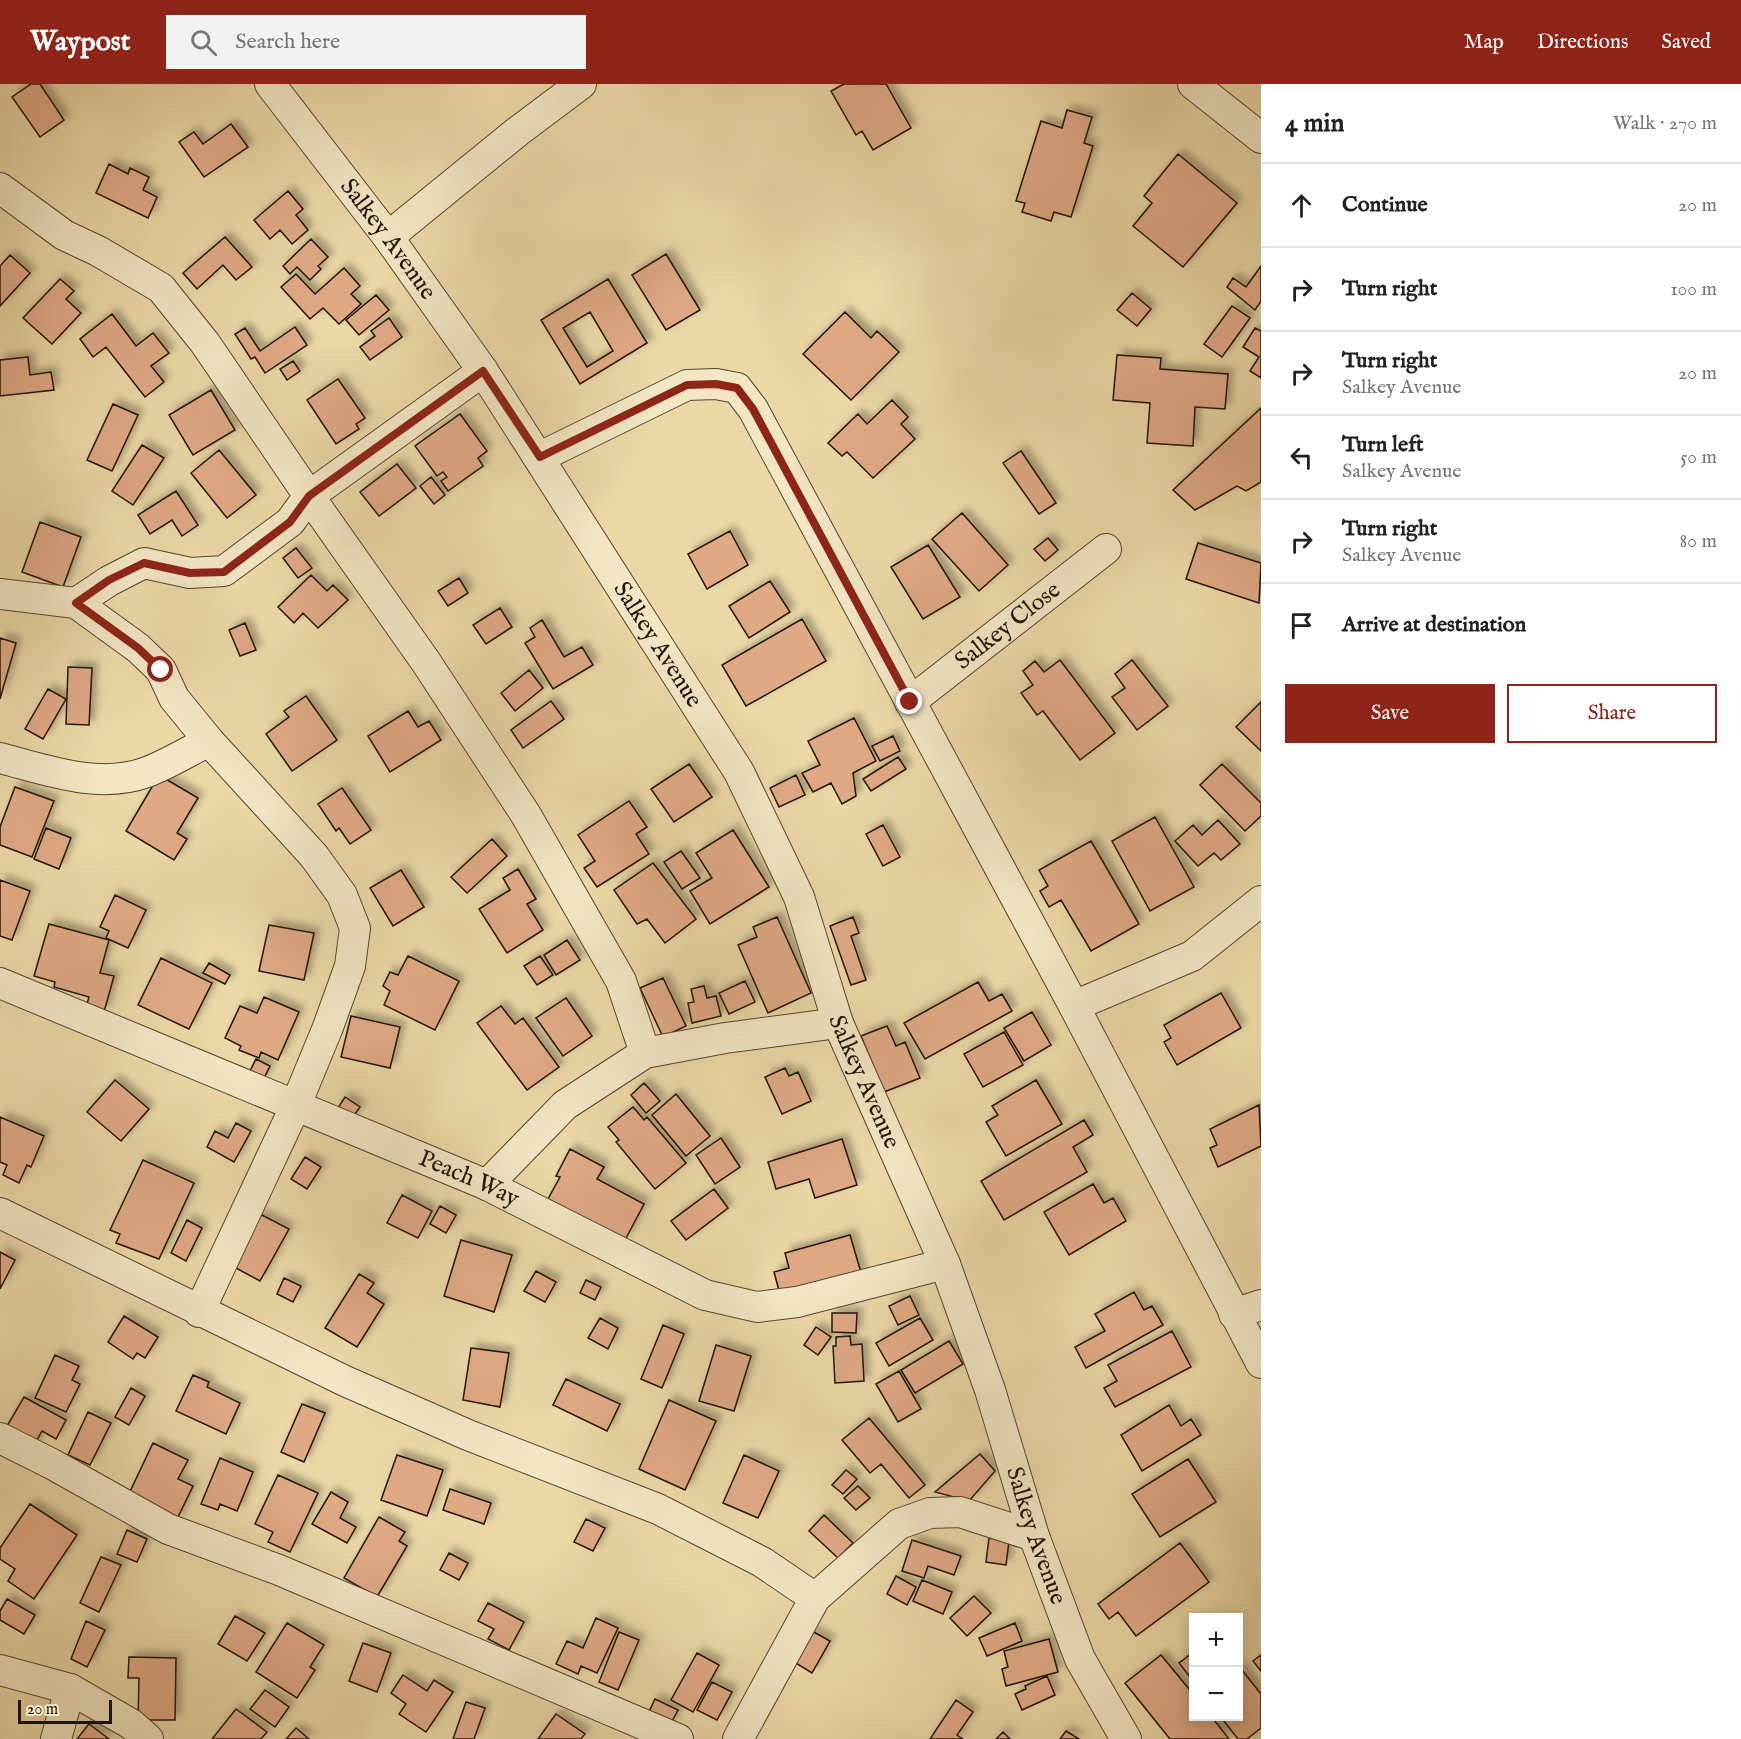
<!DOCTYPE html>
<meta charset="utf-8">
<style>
body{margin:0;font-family:"IM FELL English",serif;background:#f2f2f2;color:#222}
.controls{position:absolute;right:18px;bottom:18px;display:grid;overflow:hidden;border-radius:0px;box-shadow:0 3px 15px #0003}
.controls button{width:54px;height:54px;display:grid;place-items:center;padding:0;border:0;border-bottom:2px solid #e0e0e0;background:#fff;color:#222;font:30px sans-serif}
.scale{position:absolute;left:18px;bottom:15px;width:94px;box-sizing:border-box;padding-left:6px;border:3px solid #22140a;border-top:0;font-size:16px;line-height:21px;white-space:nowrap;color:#22140a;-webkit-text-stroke:4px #f2e6c4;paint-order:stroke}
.stop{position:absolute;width:18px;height:18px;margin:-14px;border:4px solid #8f2418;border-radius:50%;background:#fff}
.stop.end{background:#8f2418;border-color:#fff;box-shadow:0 2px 6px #0008}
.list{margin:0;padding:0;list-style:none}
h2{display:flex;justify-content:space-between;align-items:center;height:78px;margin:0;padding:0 24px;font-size:26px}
h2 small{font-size:20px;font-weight:400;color:#767676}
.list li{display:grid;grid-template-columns:39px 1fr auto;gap:18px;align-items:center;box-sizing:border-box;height:84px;padding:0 24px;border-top:2px solid #e0e0e0}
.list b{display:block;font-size:22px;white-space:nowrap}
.list p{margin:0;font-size:20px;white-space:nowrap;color:#767676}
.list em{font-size:20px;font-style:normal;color:#767676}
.actions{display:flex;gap:12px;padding:18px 24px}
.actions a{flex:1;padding:14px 0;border:2px solid #8f2418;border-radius:0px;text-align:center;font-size:21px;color:#8f2418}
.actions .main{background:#8f2418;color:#fff}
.icon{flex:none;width:33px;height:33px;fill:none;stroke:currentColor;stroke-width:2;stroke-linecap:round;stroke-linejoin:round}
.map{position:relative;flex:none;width:1261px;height:1655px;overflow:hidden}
header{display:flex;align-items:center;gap:36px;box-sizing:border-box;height:84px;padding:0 30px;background:#8f2418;color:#fff}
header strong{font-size:28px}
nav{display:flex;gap:33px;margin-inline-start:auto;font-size:21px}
.search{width:420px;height:54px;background:#f2f2f2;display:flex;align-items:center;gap:15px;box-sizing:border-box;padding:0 21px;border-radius:0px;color:#767676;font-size:22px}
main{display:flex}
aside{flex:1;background:#fff}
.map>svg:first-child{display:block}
.building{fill:#dfa984;stroke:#22140a;stroke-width:1.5;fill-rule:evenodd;filter:url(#shadow)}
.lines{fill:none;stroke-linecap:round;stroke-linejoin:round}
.minor-casing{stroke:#544531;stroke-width:32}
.minor{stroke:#f2e6c4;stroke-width:30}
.route{stroke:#8f2418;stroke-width:8}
.labels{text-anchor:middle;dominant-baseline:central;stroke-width:4.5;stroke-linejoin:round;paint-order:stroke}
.street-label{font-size:24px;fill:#22140a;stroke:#f2e6c4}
</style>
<header>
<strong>Waypost</strong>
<div class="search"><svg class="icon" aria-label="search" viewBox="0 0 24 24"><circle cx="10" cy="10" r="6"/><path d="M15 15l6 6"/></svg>Search here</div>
<nav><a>Map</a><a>Directions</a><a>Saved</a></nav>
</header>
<main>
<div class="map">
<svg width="1261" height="1655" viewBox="0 0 1261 1655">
<defs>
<filter id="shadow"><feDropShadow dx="5.5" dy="-5.5" stdDeviation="3" flood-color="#0004"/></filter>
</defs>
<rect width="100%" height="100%" fill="#ebd8a5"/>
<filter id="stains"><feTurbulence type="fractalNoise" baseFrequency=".00333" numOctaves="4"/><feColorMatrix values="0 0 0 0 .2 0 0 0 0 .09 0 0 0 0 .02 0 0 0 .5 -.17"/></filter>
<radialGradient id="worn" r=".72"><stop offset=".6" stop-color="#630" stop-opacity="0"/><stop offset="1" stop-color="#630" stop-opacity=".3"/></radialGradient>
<path class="building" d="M31 0H40L64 36 40 53 12 13Z
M844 0H886L911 44 873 66 862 47 856 51 831 7Z
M1067 26 1092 33 1084 59 1093 62 1071 133 1054 128 1051 137 1022 128 1025 119 1016 117 1041 37 1062 44Z
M231 40 248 63 204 93 179 58 194 48 203 60Z
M1178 70 1237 119 1183 183 1133 142 1152 119 1144 112Z
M109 80 128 90 130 84 149 93 143 106 157 113 148 134 96 109Z
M288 107 303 125 296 131 308 146 292 160 280 146 270 155 254 136Z
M225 153 252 183 236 196 223 181 197 205 183 189Z
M311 155 328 173 318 182 321 185 310 196 297 183 290 190 283 182Z
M666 170 700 226 666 246 632 191Z
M10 171 30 189 0 222V182Z
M1261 182V217L1255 226 1227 203 1233 194 1246 203Z
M344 184 360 202 351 210 361 220 339 240 323 224 310 235 281 203 296 190 315 210Z
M60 195 74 207 66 215 81 229 52 260 23 234Z
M608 195 647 259 580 300 541 236ZM590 228 613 267 587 283 563 244Z
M1132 209 1151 225 1137 242 1117 226Z
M376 211 389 226 359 251 346 236Z
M1232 222 1250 234 1222 273 1204 260Z
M845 228 871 254 877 247 899 268 851 316 803 270Z
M112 230 136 262 153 249 169 269 151 282 164 298 145 313 106 263 93 273 80 255Z
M389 234 402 253 370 276 360 263 375 252 371 247Z
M295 243 307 261 265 289 255 273 251 275 235 250 245 244 260 267Z
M1255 244 1261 247V294L1250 287 1259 273 1243 263Z
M1117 271 1161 274 1160 285 1228 290 1225 325 1195 323 1193 362 1147 359 1150 319 1113 316Z
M28 273 30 291 51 288 54 306 0 312V276Z
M293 277 300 287 287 296 280 285Z
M338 295 365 334 356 340 359 345 336 360 307 316Z
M211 306 235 346 193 371 169 331Z
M892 316 908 333 901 340 915 355 873 394 847 368 842 372 828 359 858 330 867 340Z
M113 320 138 331 112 387 87 376Z
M1261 324V398L1246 407 1237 402 1195 426 1173 406Z
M460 330 487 367 478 374 483 382 448 407 441 397 447 393 443 388 437 392 415 362Z
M142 361 164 374 133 421 112 407Z
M219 366 256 411 227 434 191 389Z
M1021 367 1056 419 1039 430 1003 379Z
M397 380 416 404 379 432 360 408Z
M431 393 445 411 434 420 420 402Z
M176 407 198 441 182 452 172 436 150 450 138 431Z
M962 429 1008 481 979 507 932 455Z
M40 438 81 453 63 503 22 488Z
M730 447 748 481 707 505 688 470Z
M1048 454 1058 466 1045 477 1034 465Z
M1198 459 1261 479 1259 519 1186 495Z
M928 461 960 513 923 535 891 483Z
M296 464 312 484 298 494 283 474Z
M311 491 327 507 333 501 348 516 318 544 303 529 294 539 278 523Z
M459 494 468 509 448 522 438 507Z
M770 497 790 528 749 554 729 522Z
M500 524 512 543 486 560 473 541Z
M802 535 826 577 746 622 722 581Z
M542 536 564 573 582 563 593 581 553 605 525 559 535 553 530 544Z
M245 539 256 566 240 572 229 546Z
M0 554 16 559 0 615Z
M1060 576 1115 649 1080 676 1043 627 1037 631 1021 609 1033 601 1023 587 1035 577 1044 588Z
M1132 576 1168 622 1137 646 1112 613 1125 604 1115 590Z
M68 583 92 584 89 641 66 640Z
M529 586 543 604 515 627 501 609Z
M48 605 66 615 43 655 25 645Z
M306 612 337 656 292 687 266 650 289 633 284 627Z
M551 617 564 635 523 664 511 646Z
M1261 618V667L1236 643Z
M408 627 418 643 429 637 441 656 390 688 368 652Z
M854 634 876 677 853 689 856 712 842 720 831 699 813 708 802 689 820 681 808 657Z
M893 652 900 667 880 677 872 662Z
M898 673 906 685 871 707 863 695Z
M689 680 712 713 674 738 651 705Z
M1222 680 1261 719V732L1245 747 1200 701Z
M159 691 198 714 177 749 187 755 174 776 126 747Z
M796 691 805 711 779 723 770 704Z
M15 703 54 717 32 773 0 761V743Z
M342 704 371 746 350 760 339 744 336 747 318 720Z
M629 717 647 743 636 750 649 770 597 803 584 784 595 777 578 751Z
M1155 733 1194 803 1150 827 1112 757Z
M1218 736 1240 760 1221 776 1214 769 1198 782 1175 757 1193 741 1202 751Z
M883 741 900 773 883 782 866 750Z
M46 744 71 754 59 785 34 775Z
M733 746 769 803 710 840 690 807 712 794 696 769Z
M492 755 507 772 467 809 451 793Z
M1091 757 1139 840 1091 867 1061 816 1049 823 1040 807 1048 802 1039 786Z
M681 767 700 794 682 805 664 778Z
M653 779 696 835 665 859 647 835 637 840 614 806Z
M518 785 536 815 527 820 543 846 507 869 479 825 510 806 503 794Z
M401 786 424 823 393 842 370 804Z
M0 796 30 807 12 856 0 852Z
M115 811 146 826 128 864 106 854 109 847 100 843Z
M777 833 811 909 768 929 738 861 757 853 753 843Z
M853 833 859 849 851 852 866 896 851 901 830 842Z
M49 840 109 856 100 889 114 892 104 928 86 923 89 913 54 903 55 898 34 892Z
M269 841 314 849 304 896 259 887Z
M567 856 580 876 556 891 544 871Z
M408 872 459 897 435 946 384 921 390 907 383 902 390 888 398 891Z
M540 872 553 891 537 901 524 882Z
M161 874 212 899 189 945 138 921Z
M209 879 230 891 225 900 203 889Z
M663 894 686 942 663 953 640 904Z
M745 897 755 918 729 930 719 909Z
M978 898 989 917 1002 910 1012 927 925 975 904 939Z
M704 902 707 914 716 912 721 932 692 939 688 919 694 918 691 905Z
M1221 909 1241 944 1177 981 1164 958 1171 954 1164 941Z
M264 913 299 928 278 976 261 968 259 974 239 966 241 962 225 954 240 922 257 929Z
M566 914 592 952 563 972 536 934Z
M501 922 515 940 523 934 559 983 527 1006 477 939Z
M1032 928 1051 961 1024 977 1004 944Z
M351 932 400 943 390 984 341 973Z
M887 942 896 962 905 958 920 994 884 1008 861 952Z
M1004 948 1023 981 983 1003 964 970Z
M256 975 270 982 262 998 248 991Z
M785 984 789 992 798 988 811 1017 782 1030 765 993Z
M115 996 149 1025 121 1057 87 1028Z
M1036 996 1062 1040 1006 1072 986 1038 998 1031 992 1022Z
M644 999 660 1017 646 1029 631 1011Z
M676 1010 710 1052 686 1072 652 1031Z
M345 1013 360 1023 350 1037 336 1027Z
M1259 1021 1261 1062 1218 1083 1210 1064 1217 1061 1210 1045Z
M633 1023 644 1036 647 1033 686 1079 655 1105 616 1058 619 1056 608 1043Z
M0 1033 44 1052 31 1083 27 1081 19 1099 3 1091 7 1081 0 1078Z
M1084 1036 1093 1051 1073 1063 1087 1088 1004 1136 981 1097Z
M236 1039 251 1047 234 1078 207 1063 215 1047 228 1054Z
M721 1054 740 1083 715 1100 696 1071Z
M842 1055 857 1101 815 1114 809 1095 776 1105 768 1078Z
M570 1065 604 1083 597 1095 644 1120 625 1156 548 1115 560 1093 556 1092Z
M305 1073 321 1083 307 1105 291 1095Z
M143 1076 194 1099 159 1175 116 1159 120 1150 110 1146Z
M1093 1100 1104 1119 1113 1114 1126 1137 1069 1171 1044 1128Z
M714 1105 728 1124 686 1156 671 1137Z
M402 1111 432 1127 418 1154 387 1139Z
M440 1122 456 1131 446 1149 430 1140Z
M260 1130 289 1145 260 1197 232 1182Z
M187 1136 202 1144 186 1177 171 1169Z
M850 1151 862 1192 781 1214 774 1188 789 1184 785 1169Z
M461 1156 512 1171 494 1228 444 1212Z
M0 1168 15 1176 0 1205Z
M536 1187 556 1198 545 1218 524 1207Z
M359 1190 374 1199 367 1209 384 1220 357 1263 325 1244Z
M284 1194 301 1202 293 1218 277 1210Z
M586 1196 601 1203 595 1216 580 1209Z
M1134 1208 1144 1226 1152 1222 1163 1241 1086 1284 1075 1263 1105 1247 1095 1230Z
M910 1212 919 1231 898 1241 889 1222Z
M832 1229H857L856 1249 832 1248Z
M124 1232 158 1253 145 1274 137 1269 133 1275 108 1258Z
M600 1234 618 1244 608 1265 588 1254Z
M920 1234 933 1256 889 1282 876 1259Z
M663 1241 684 1250 662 1304 641 1295Z
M816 1243 831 1253 818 1271 804 1261Z
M1172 1247 1191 1283 1115 1323 1104 1304 1117 1297 1108 1281Z
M850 1252 851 1261 862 1260 864 1297 835 1299 833 1262H836V1253Z
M949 1257 963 1280 915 1309 901 1286Z
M716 1261 751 1272 734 1327 699 1317Z
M471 1264 509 1269 500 1323 463 1316Z
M55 1271 79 1282 72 1296 80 1300 66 1328 35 1314Z
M899 1287 921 1325 898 1338 876 1300Z
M193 1291 209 1298 207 1303 240 1319 226 1350 176 1327Z
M566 1295 620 1320 607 1347 553 1321Z
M131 1304 145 1312 129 1341 115 1333Z
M24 1313 66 1336 56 1355 42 1347 32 1365 3 1349Z
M669 1316 716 1337 685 1406 639 1385Z
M302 1320 325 1329 304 1378 281 1368Z
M1169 1321 1181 1342 1191 1335 1201 1351 1142 1387 1121 1351Z
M88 1328 111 1339 90 1381 68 1371Z
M869 1334 925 1401 909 1414 881 1380 870 1389 842 1356Z
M153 1359 188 1376 178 1395 193 1402 176 1437 127 1414Z
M980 1370 995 1387 969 1417 935 1408Z
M397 1371 443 1386 427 1432 381 1416Z
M744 1371 779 1387 758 1434 723 1419Z
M220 1374 253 1388 237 1427 220 1420 218 1426 201 1420Z
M1188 1375 1216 1418 1160 1453 1132 1410Z
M846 1386 857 1395 843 1410 832 1401Z
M278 1391 318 1409 290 1468 268 1458 273 1448 255 1440Z
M858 1402 870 1414 856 1426 844 1414Z
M450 1405 491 1419 484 1440 443 1426Z
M331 1408 348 1418 340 1434 356 1443 347 1459 312 1440Z
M30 1420 77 1451 34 1515 8 1497 15 1485 0 1475V1464Z
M824 1431 853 1459 838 1474 809 1447Z
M379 1433 405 1448 399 1457 407 1462 377 1513 344 1494Z
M586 1435 605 1444 593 1467 574 1458Z
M127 1446 147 1455 137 1478 117 1470Z
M989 1454 1009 1457 1006 1481 986 1478Z
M912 1456 961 1472 954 1491 928 1482 924 1494 902 1487Z
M1180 1459 1209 1498 1136 1552 1118 1528 1109 1535 1098 1520Z
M449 1469 468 1479 459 1496 440 1486Z
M101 1473 121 1481 99 1528 80 1519Z
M896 1492 916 1503 907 1521 887 1510Z
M922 1496 952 1508 943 1530 913 1517Z
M974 1512 991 1529 967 1552 950 1534Z
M7 1515 35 1531 24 1550 0 1536V1527Z
M488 1519 524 1538 509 1566 488 1555 494 1545 478 1537Z
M235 1532 265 1549 247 1577 218 1560Z
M596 1534 618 1544 597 1589 581 1582 578 1590 556 1580 567 1557 583 1564Z
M86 1537 105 1546 87 1583 71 1575Z
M287 1539 324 1561 310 1583 315 1586 297 1614 256 1588Z
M1015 1539 1022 1557 987 1572 979 1554Z
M812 1547 830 1557 812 1589 794 1578Z
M619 1548 639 1556 618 1606 599 1598Z
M1049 1555 1058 1588 1006 1602 1002 1585 1008 1583 1004 1567Z
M363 1559 391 1569 377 1608 349 1597Z
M1194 1568V1598L1179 1579Z
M697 1569 719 1581 693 1628 671 1616Z
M1161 1571 1194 1611V1632H1211L1229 1655H1170L1125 1599Z
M1261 1571V1587L1253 1577Z
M129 1573 176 1574 175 1636H138L139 1594H128Z
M1238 1581 1261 1610V1644L1247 1655H1238L1220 1632H1238Z
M403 1591 427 1607 434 1596 453 1608 426 1648 399 1630 406 1620 391 1609Z
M1047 1592 1055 1611 1022 1626 1015 1610 1026 1605 1025 1602Z
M712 1598 732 1608 717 1636 697 1626Z
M265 1606 289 1623 275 1643 250 1625Z
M655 1615 678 1626 670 1641 648 1630Z
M956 1616 973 1628 957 1651 963 1655H930Z
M466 1618 485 1624 474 1655H453Z
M236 1625 267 1648 261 1655H212Z
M556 1630 585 1650 581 1655H538Z
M89 1640 109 1655H77Z
M296 1644 309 1655H286Z
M1066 1647 1079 1655H1060Z
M1003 1648 1010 1655H996Z"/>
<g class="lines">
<defs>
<g id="minor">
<path id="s1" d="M270 0 388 153 483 287 739 688 799 813 838 939 945 1180 990 1306 1034 1452 1080 1575 1126 1655"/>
<path d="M1193 0 1261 54"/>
<path d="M0 104 64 151 98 167 161 204 205 259 309 412 483 287"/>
<path d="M388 153 517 48 581 0"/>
<path d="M540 373 687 301 716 300 737 304 753 325 1074 922 1261 1279"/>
<path d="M0 510 76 519 138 564 161 586 174 614 209 657 314 772 342 811 355 844 350 882 328 943 295 1023 199 1228"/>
<path d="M76 519 109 497 144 479 190 489 224 487 290 438 309 412 426 578 526 731 621 897 645 969"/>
<path id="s2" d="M910 618 1106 465"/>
<path d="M0 674C47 686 99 706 147 688 168 680 189 667 209 657"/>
<path id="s3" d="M0 899 487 1101 705 1211 757 1223 797 1218 945 1180"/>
<path d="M1074 922 1192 872 1261 817"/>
<path d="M487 1101 565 1021 645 969 725 954 838 939"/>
<path d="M0 1129 345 1297 468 1351 658 1425 762 1478 815 1514"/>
<path d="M1234 1230 1261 1221"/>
<path d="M0 1354 52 1380 168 1445 279 1486 678 1655"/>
<path d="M0 1586 70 1605 131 1640 148 1655"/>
<path d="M56 1655 70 1605"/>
<path d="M738 1655 815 1514 899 1440 930 1429 960 1428 1034 1452"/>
</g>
</defs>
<use href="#minor" class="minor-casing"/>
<use href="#minor" class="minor"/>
</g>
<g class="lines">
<path class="route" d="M161 586 138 564 76 519 109 496 144 479 190 489 224 488 290 438 309 412 483 287 540 373 687 301 716 300 737 304 753 325 910 618"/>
</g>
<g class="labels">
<g class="street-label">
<text stroke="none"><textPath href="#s1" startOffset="195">Salkey Avenue</textPath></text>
<text stroke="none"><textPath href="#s2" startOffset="124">Salkey Close</textPath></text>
<text stroke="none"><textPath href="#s1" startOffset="682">Salkey Avenue</textPath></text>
<text stroke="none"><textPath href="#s1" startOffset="1168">Salkey Avenue</textPath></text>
<text stroke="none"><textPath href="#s3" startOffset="508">Peach Way</textPath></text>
<text stroke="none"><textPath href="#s1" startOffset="1654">Salkey Avenue</textPath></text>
</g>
</g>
<rect width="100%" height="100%" filter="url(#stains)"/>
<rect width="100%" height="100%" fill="url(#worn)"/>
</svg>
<div class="controls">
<button>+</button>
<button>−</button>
</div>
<div class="scale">20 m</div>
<div class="stop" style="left:161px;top:586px"></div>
<div class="stop end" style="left:910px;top:618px"></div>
</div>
<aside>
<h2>4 min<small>Walk · 270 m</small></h2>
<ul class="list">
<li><svg class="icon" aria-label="ahead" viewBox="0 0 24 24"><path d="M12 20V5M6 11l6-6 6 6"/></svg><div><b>Continue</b></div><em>20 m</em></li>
<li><svg class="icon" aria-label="right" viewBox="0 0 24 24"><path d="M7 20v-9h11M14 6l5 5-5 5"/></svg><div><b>Turn right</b></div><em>100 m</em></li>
<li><svg class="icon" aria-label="right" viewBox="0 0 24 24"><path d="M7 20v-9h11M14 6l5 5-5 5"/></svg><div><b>Turn right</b><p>Salkey Avenue</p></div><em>20 m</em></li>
<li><svg class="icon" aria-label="left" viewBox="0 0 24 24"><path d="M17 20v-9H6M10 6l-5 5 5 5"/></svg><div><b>Turn left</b><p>Salkey Avenue</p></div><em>50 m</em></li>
<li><svg class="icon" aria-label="right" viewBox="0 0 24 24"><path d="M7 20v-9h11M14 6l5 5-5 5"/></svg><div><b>Turn right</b><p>Salkey Avenue</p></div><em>80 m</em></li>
<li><svg class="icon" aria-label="arrive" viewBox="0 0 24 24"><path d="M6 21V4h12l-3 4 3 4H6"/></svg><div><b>Arrive at destination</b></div></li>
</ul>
<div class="actions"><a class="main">Save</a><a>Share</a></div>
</aside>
</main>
